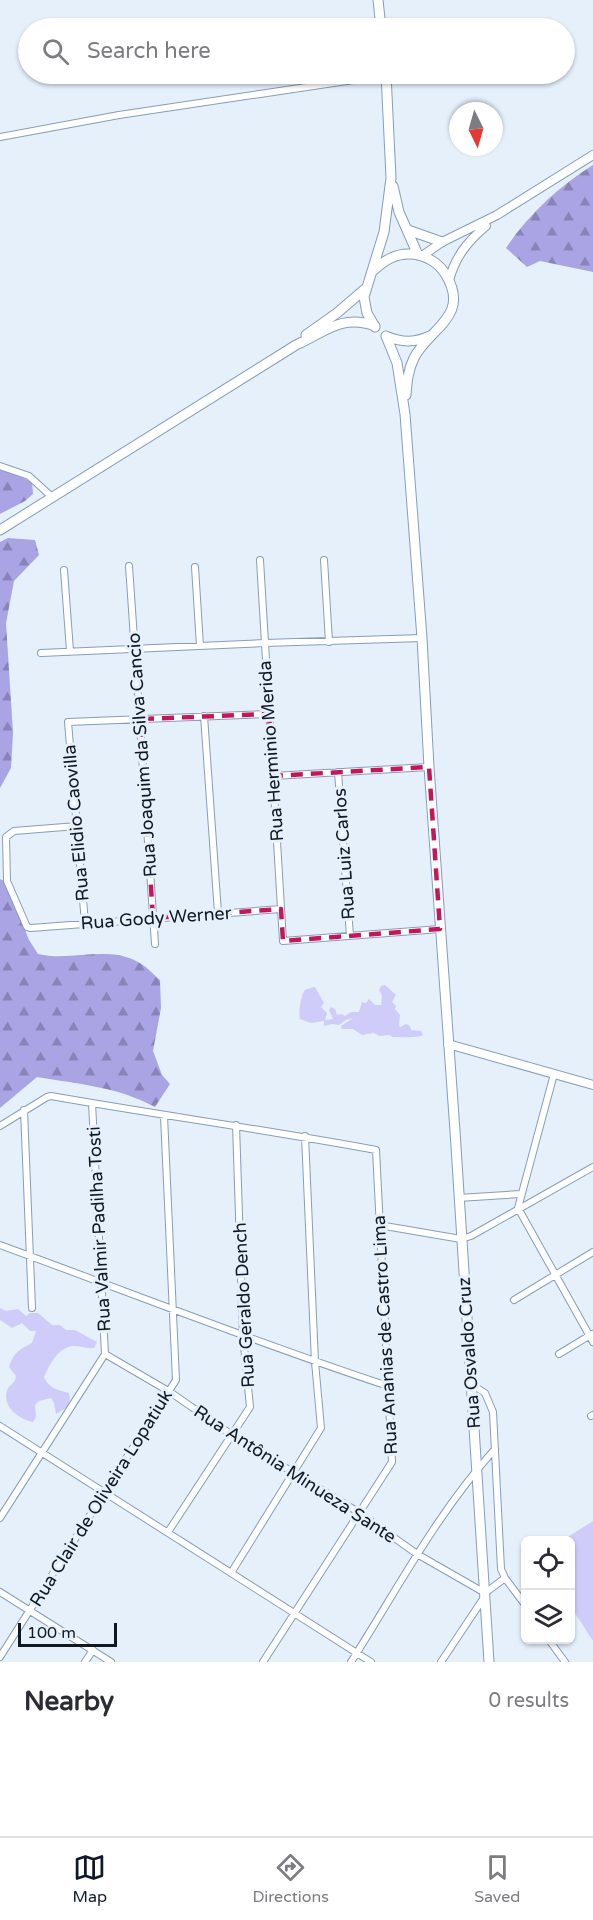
<!DOCTYPE html>
<meta charset="utf-8">
<style>
body{margin:0;font-family:"Varela Round",sans-serif;background:#f7f7f7;color:#2b2b33}
.controls{position:absolute;right:18px;bottom:18px;display:grid;overflow:hidden;border-radius:9px;box-shadow:0 2px 4px #0004}
.controls button{width:54px;height:54px;display:grid;place-items:center;padding:0;border:0;border-bottom:2px solid #e1e1e2;background:#fff;color:#2b2b33;font:30px sans-serif}
.compass{position:absolute;left:449px;top:102px;width:54px;height:54px;border-radius:50%;background:#fff;box-shadow:0 2px 4px #0004;rotate:175deg}
.scale{position:absolute;left:18px;bottom:15px;width:99px;box-sizing:border-box;padding-left:6px;border:3px solid #101922;border-top:0;font-size:16px;line-height:21px;white-space:nowrap;color:#101922;-webkit-text-stroke:4px #e5f0fb;paint-order:stroke}
.list{margin:0;padding:0;list-style:none}
h2{display:flex;justify-content:space-between;align-items:center;height:78px;margin:0;padding:0 24px;font-size:26px}
h2 small{font-size:20px;font-weight:400;color:#7c7c81}
.icon{flex:none;width:33px;height:33px;fill:none;stroke:currentColor;stroke-width:2;stroke-linecap:round;stroke-linejoin:round}
.map{position:relative;flex:none;width:593px;height:1662px;overflow:hidden}
.search{position:absolute;background:#fff;box-shadow:0 2px 4px #0004;left:18px;right:18px;top:18px;height:66px;display:flex;align-items:center;gap:15px;box-sizing:border-box;padding:0 21px;border-radius:33px;color:#7c7c81;font-size:22px}
.sheet{height:174px;background:#fff}
nav{display:flex;justify-content:space-around;align-items:center;box-sizing:border-box;height:84px;border-top:2px solid #e1e1e2;background:#fff;font-size:16px;color:#7c7c81}
nav a{display:grid;justify-items:center;gap:3px}
nav .on{color:#111827}
.map>svg:first-child{display:block}
.green{fill:#d0ccf9}
.forest{fill:url(#forest-firs)}
.lines{fill:none;stroke-linecap:round;stroke-linejoin:round}
.minor-casing{stroke:#869eb9;stroke-width:8}
.tertiary-casing{stroke:#869eb9;stroke-width:10}
.secondary-casing{stroke:#869eb9;stroke-width:10}
.trunk-casing{stroke:#869eb9;stroke-width:11}
.minor{stroke:#fff;stroke-width:6}
.tertiary{stroke:#fff;stroke-width:8}
.secondary{stroke:#fff;stroke-width:8}
.trunk{stroke:#fff;stroke-width:9}
.marked{fill:none;stroke:#c2185b;stroke-width:4.5;stroke-dasharray:12 8;stroke-linejoin:round}
.labels{text-anchor:middle;dominant-baseline:central;stroke-width:6;stroke-linejoin:round;paint-order:stroke}
.street-label{font-size:18px;fill:#101922;stroke:#e5f0fb}
</style>
<div class="map">
<svg width="593" height="1662" viewBox="0 0 593 1662">
<defs>
<pattern id="forest-firs" width="22" height="20" patternUnits="userSpaceOnUse" patternTransform="scale(1.5)"><rect width="22" height="20" fill="#aaa3e4"/><path d="M5 1l3.5 6h-7zM16 11l3.5 6h-7z" fill="#8984b8"/></pattern>
</defs>
<rect width="100%" height="100%" fill="#e5f0fb"/>
<path class="green" d="M385 985 396 995 392 1002 396 1006 395 1009 400 1015 399 1025 400 1027 406 1024 410 1026 411 1030 421 1031 423 1035C419 1038 401 1037 393 1037L389 1035 379 1036 374 1033 362 1035 353 1029H342L341 1026 353 1018 346 1020 339 1025 332 1024 324 1026V1021L311 1023 300 1019C298 1013 301 994 305 990 307 989 313 987 315 987L324 1003 321 1007 327 1013 325 1020 333 1019 329 1010 331 1007 335 1009 337 1015 342 1014 345 1016 351 1012H359L362 1002 366 1003 369 999 375 1005H381L382 996 379 990 381 986Z
M0 1308 6 1311 18 1309 26 1316 30 1313H38L52 1325H60L66 1330H75L97 1342 94 1348C87 1349 81 1346 74 1346 58 1347 50 1364 44 1377 49 1389 59 1390 69 1393 72 1406 66 1408 56 1414L54 1403 51 1398 39 1401 35 1405 36 1417 33 1422C19 1419 0 1406 8 1388 12 1383 15 1383 16 1376L9 1367C13 1353 20 1349 32 1343L36 1331H30L22 1323 12 1328 0 1320Z
M593 1521V1641L571 1607 570 1540H563Z"/>
<path class="forest" d="M593 165V272L540 261 527 267 506 248C528 215 559 186 593 165Z
M0 468 32 482 33 494 25 501 0 514Z
M8 538 35 540 39 555 14 581 6 623 13 733 11 768 0 788V542Z
M0 879 6 882 29 940 38 954C71 962 107 945 138 962 146 966 153 974 160 980L161 1008 153 1051 162 1075 170 1084 155 1107C118 1087 79 1084 37 1077L0 1108Z"/>
<g class="lines">
<defs>
<path id="minor" d="M0 137 119 115 387 75
M0 466 29 476 52 497
M260 560 283 941 440 929
M324 560 329 642
M129 566 155 944
M195 567 200 646
M64 570 70 651
M41 653 265 643 422 638
M204 716 218 913
M338 772 350 936
M273 776 429 767
M77 826 14 831 6 837 7 881 27 927 31 928 281 909
M85 923 68 722 269 714
M554 1074 518 1208 593 1342
M92 1103 105 1354
M24 1110 32 1308
M0 1126 47 1097 51 1096C159 1115 268 1130 376 1150L392 1462 263 1662
M458 1198 520 1194
M379 1225 461 1239 471 1236 593 1167
M0 1245C129 1292 257 1343 388 1386
M514 1300 593 1252
M105 1354 170 1392 232 1435 358 1512 417 1554 485 1593 505 1578
M559 1354 592 1334
M471 1384 485 1393 493 1412 501 1569 505 1578 526 1606
M591 1416 593 1415
M0 1426 371 1662
M0 1518 105 1354
M168 1532 250 1407 243 1336 236 1125
M231 1573 321 1428 315 1362 305 1136
M0 1592 111 1662
M549 1640 565 1662
M0 1657 176 1380 164 1116
M85 1662 93 1650
M351 1662C397 1590 437 1513 495 1449
M441 1662 485 1596"/>
<path id="tertiary" d="M448 1044 593 1085"/>
<path id="secondary" d="M422 256 442 242 497 215 593 155
M449 280C456 256 467 242 486 226"/>
<path id="trunk" d="M378 0 381 28
M393 186 399 212 418 255
M408 230 442 242
M374 270C385 260 396 253 411 254 426 255 439 263 446 275 471 317 428 329 414 358 408 370 407 382 406 395
M375 327 367 313 364 297 384 232 391 178 386 74
M306 335 337 313 365 289
M386 336 397 363 405 414 422 638 429 767 455 1131 489 1662
M386 336C402 343 416 343 432 335
M0 530 296 345C325 332 342 314 375 326"/>
</defs>
<use href="#minor" class="minor-casing"/>
<use href="#tertiary" class="tertiary-casing"/>
<use href="#secondary" class="secondary-casing"/>
<use href="#trunk" class="trunk-casing"/>
<use href="#minor" class="minor"/>
<use href="#tertiary" class="tertiary"/>
<use href="#secondary" class="secondary"/>
<use href="#trunk" class="trunk"/>
</g>
<path class="marked" d="M269 714 273 776 429 767 440 929 283 941 281 909 153 918 140 719Z"/>
<g class="labels">
<g class="street-label">
<text transform="translate(271 751) rotate(-94)">Rua Herminio Merida</text>
<text transform="translate(142 755) rotate(-94)">Rua Joaquim da Silva Cancio</text>
<text transform="translate(76 823) rotate(-95)">Rua Elidio Caovilla</text>
<text transform="translate(344 854) rotate(-94)">Rua Luiz Carlos</text>
<text transform="translate(156 918) rotate(-4)">Rua Gody Werner</text>
<text transform="translate(99 1229) rotate(-93)">Rua Valmir Padilha Tosti</text>
<text transform="translate(244 1305) rotate(-93)">Rua Geraldo Dench</text>
<text transform="translate(385 1335) rotate(-93)">Rua Ananias de Castro Lima</text>
<text transform="translate(469 1353) rotate(-94)">Rua Osvaldo Cruz</text>
<text transform="translate(295 1474) rotate(33)">Rua Antônia Minueza Sante</text>
<text transform="translate(101 1498) rotate(-58)">Rua Clair de Oliveira Lopatiuk</text>
</g>
</g>
</svg>
<div class="controls">
<button><svg class="icon" aria-label="locate" viewBox="0 0 24 24"><circle cx="12" cy="12" r="6"/><path d="M12 2v4M12 18v4M2 12h4M18 12h4"/></svg></button>
<button><svg class="icon" aria-label="layers" viewBox="0 0 24 24"><path d="M12 4l9 5-9 5-9-5zM3 14l9 5 9-5"/></svg></button>
</div>
<svg class="compass" viewBox="-18 -18 36 36"><path d="M0-13l5 13h-10z" fill="#e53935"/><path d="M0 13l5-13h-10z" fill="#7c7c81"/></svg>
<div class="scale">100 m</div>
<div class="search"><svg class="icon" aria-label="search" viewBox="0 0 24 24"><circle cx="10" cy="10" r="6"/><path d="M15 15l6 6"/></svg>Search here</div>
</div>
<section class="sheet">
<h2>Nearby<small>0 results</small></h2>
<ul class="list">
</ul>
</section>
<nav>
<a class="on"><svg class="icon" aria-label="map" viewBox="0 0 24 24"><path d="M3 6l6-2 6 2 6-2v14l-6 2-6-2-6 2zM9 4v14M15 6v14"/></svg>Map</a>
<a><svg class="icon" aria-label="directions" viewBox="0 0 24 24"><path d="M12 3l9 9-9 9-9-9zM9 14v-3h6M13 9l2 2-2 2"/></svg>Directions</a>
<a><svg class="icon" aria-label="saved" viewBox="0 0 24 24"><path d="M7 4h10v16l-5-4-5 4z"/></svg>Saved</a>
</nav>
